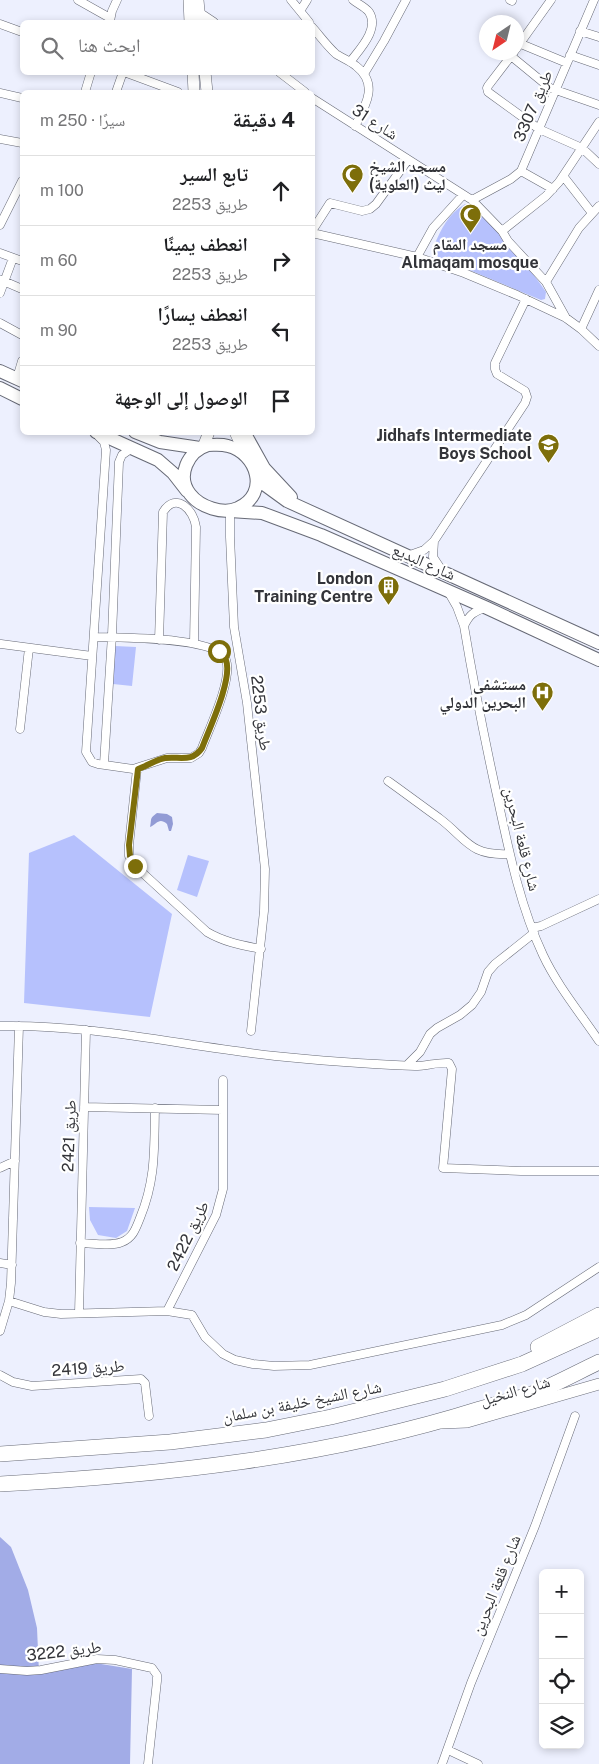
<!DOCTYPE html>
<html lang="ar">
<meta charset="utf-8">
<style>
body{margin:0;font-family:"Public Sans","Noto Naskh Arabic",sans-serif;background:#f2f2f2;color:#202124;direction:rtl}
.controls{position:absolute;right:15px;bottom:15px;display:grid;overflow:hidden;border-radius:8px;box-shadow:0 2px 8px #0003}
.controls button{width:45px;height:45px;display:grid;place-items:center;padding:0;border:0;border-bottom:1px solid #e0e0e0;background:#fff;color:#202124;font:25px sans-serif}
.compass{position:absolute;left:479px;top:15px;width:45px;height:45px;border-radius:50%;background:#fff;box-shadow:0 2px 8px #0003;rotate:215deg}
.stop{position:absolute;width:15px;height:15px;margin:-11px;border:4px solid #7d6e0a;border-radius:50%;background:#fff}
.stop.end{background:#7d6e0a;border-color:#fff;box-shadow:0 1px 5px #0008}
.list{margin:0;padding:0;list-style:none}
h2{display:flex;justify-content:space-between;align-items:center;height:65px;margin:0;padding:0 20px;font-size:21px}
h2 small{font-size:16px;font-weight:400;color:#757577}
.list li{display:grid;grid-template-columns:32px 1fr auto;gap:15px;align-items:center;box-sizing:border-box;height:70px;padding:0 20px;border-top:1px solid #e0e0e0}
.list b{display:block;font-size:19px;white-space:nowrap}
.list p{margin:0;font-size:16px;white-space:nowrap;color:#757577}
.list em{font-size:16px;font-style:normal;color:#757577}
.icon{flex:none;width:28px;height:28px;fill:none;stroke:currentColor;stroke-width:2;stroke-linecap:round;stroke-linejoin:round}
.map{position:relative;flex:none;width:599px;height:1764px;overflow:hidden;direction:ltr}
.search{position:absolute;background:#fff;box-shadow:0 2px 8px #0003;left:20px;top:20px;width:295px;height:55px;display:flex;align-items:center;gap:12px;box-sizing:border-box;padding:0 18px;border-radius:8px;color:#757577;font-size:19px}
.panel{position:absolute;background:#fff;box-shadow:0 2px 8px #0003;left:20px;top:90px;width:295px;height:345px;border-radius:8px;direction:rtl}
.map>svg:first-child{display:block}
.green{fill:#b6c1fd}
.forest{fill:#a2ace7}
.water{fill:#929bd5}
.lines{fill:none;stroke-linecap:round;stroke-linejoin:round}
.street-casing{stroke:#676a76;stroke-width:9}
.secondary-casing{stroke:#676a76;stroke-width:12}
.primary-casing{stroke:#676a76;stroke-width:14}
.highway-casing{stroke:#676a76;stroke-width:16}
.street{stroke:#fff;stroke-width:8}
.secondary{stroke:#fff;stroke-width:11}
.primary{stroke:#fff;stroke-width:12}
.highway{stroke:#fff;stroke-width:15}
.route{stroke:#7d6e0a;stroke-width:6}
.labels{text-anchor:middle;dominant-baseline:central;stroke-width:4.5;stroke-linejoin:round;paint-order:stroke}
.street-label{font-size:16px;fill:#333439;stroke:#fff}
.poi-label{font-size:16px;font-weight:bold;fill:#333439;stroke:#fff;text-anchor:end}
</style>
<div class="map">
<svg width="599" height="1764" viewBox="0 0 599 1764">
<rect width="100%" height="100%" fill="#edf0fe"/>
<path class="green" d="M465 204C485 212 533 272 546 292L545 299 541 300 438 257 434 246C441 229 448 214 465 204Z
M115 646 136 647 132 686 113 684Z
M74 835 172 914 150 1017 24 1003 29 853Z
M188 855 209 861 197 897 177 890Z
M89 1207 135 1208 127 1231 116 1238 98 1235 90 1220Z"/>
<path class="forest" d="M0 1537 11 1547 28 1590 37 1628 39 1673 95 1663 132 1669 130 1764H0Z"/>
<path class="water" d="M157 813 167 814 172 817 173 824 171 831H169L167 824C159 817 157 824 150 827 152 818 149 819 157 813Z"/>
<g class="lines">
<defs>
<path id="street" d="M78 0 110 18
M291 0 309 22
M510 0 512 1
M300 11 307 0
M199 12 214 22
M110 21 112 11 117 0
M0 24 22 32
M312 27C320 36 327 46 336 54 342 58 350 61 356 66 379 84 366 105 355 126
M580 31 599 37
M521 44 567 63
M516 49 551 0
M514 52 488 86 487 88 488 92 539 129 582 148 599 164
M570 55 599 65
M511 56 550 88 599 105
M350 62C359 50 380 29 369 12 365 7 358 4 353 0
M124 72 178 92
M279 72 305 92
M364 74 384 41 406 0
M85 92 91 72
M116 92 123 72
M0 93 22 98
M312 98 472 200 502 231 508 241 546 282 566 318
M0 139 22 143
M521 171 553 189
M564 177 592 213
M472 200 511 179 521 171 594 0
M0 225 22 181
M312 231 330 203 362 211 370 209 376 204 408 160
M502 231 546 196 559 182 599 122
M312 233 417 257 464 273 517 295 566 318 581 329 599 346
M0 253 22 261
M417 257 433 228 463 195
M1 280 22 289
M546 282 579 228 599 206
M0 293 13 258
M0 323 22 335
M581 329 599 290
M17 378 22 361
M230 511V537L234 627 247 703 265 869 264 911 251 1031
M407 556 424 550 434 541
M441 569 433 557 434 541 525 403 527 397 525 391 497 374 495 369V363L526 299
M449 593 457 607 464 626C474 686 486 746 499 805 510 856 521 908 543 955 557 985 580 1013 599 1041
M464 626C469 615 474 611 486 608
M94 637C118 638 218 636 226 660 233 679 209 729 202 748L199 753 191 758H167L133 769 98 764 92 762 86 752 106 450 104 442 99 437
M159 640 163 512C176 491 194 510 196 527L194 643
M1 644 92 656
M20 729 29 648
M104 764 112 635 119 462 122 455 132 448
M137 769 129 845V856L135 866 207 932C224 942 241 945 261 949
M388 781C405 793 422 806 439 818 467 839 469 856 509 854
M532 928 541 926 599 899
M0 1026C93 1024 183 1046 275 1056 321 1061 368 1064 415 1066 426 1066 438 1062 449 1063L452 1069 443 1168 521 1171H599
M407 1065 420 1052 430 1034 437 1028 460 1015 472 1005 481 992 488 972 495 964 534 933
M84 1107 223 1110
M0 1168 15 1161
M80 1243C93 1243 110 1247 122 1242 133 1238 136 1228 140 1218 156 1179 154 1149 155 1108
M0 1263 12 1265
M9 1301 44 1312 61 1314 167 1311 192 1315 205 1337 223 1354 235 1360 253 1364 274 1366 310 1365 502 1325 526 1315 599 1267
M167 1311 216 1215 223 1189V1080
M79 1313 86 1030
M0 1331 9 1301 11 1283 19 1026
M0 1375 13 1382 32 1386 141 1379 145 1383 149 1416
M0 1669 27 1671 41 1670 97 1659 115 1660 152 1668 157 1675V1681L148 1764
M448 1750 478 1764
M442 1764 471 1683 535 1526 575 1416"/>
<path id="secondary" d="M189 0 190 22
M198 0 200 22
M193 72 194 92
M205 72 207 92
M235 432 247 457
M203 447 209 432
M442 1423 467 1422 599 1384"/>
<path id="primary" d="M0 371 22 381
M0 388 22 399
M96 432 158 460 173 473 187 491
M135 432 160 442 200 448
M244 432 264 468 291 497
M208 445C215 445 221 444 228 446 257 453 270 494 238 508 223 515 200 507 190 494 176 476 188 451 208 445Z
M256 473 265 485 287 501 599 643
M230 511 262 513 321 535 487 608 599 660"/>
<path id="highway" d="M538 1347 599 1315
M0 1454 170 1442 266 1430 331 1417 445 1389 522 1364 599 1329
M0 1484C162 1475 325 1458 480 1409 498 1404 516 1399 534 1393 556 1384 578 1372 599 1362"/>
</defs>
<use href="#street" class="street-casing"/>
<use href="#secondary" class="secondary-casing"/>
<use href="#primary" class="primary-casing"/>
<use href="#highway" class="highway-casing"/>
<use href="#street" class="street"/>
<use href="#secondary" class="secondary"/>
<use href="#primary" class="primary"/>
<use href="#highway" class="highway"/>
</g>
<g class="lines">
<path class="route" d="M135 866 130 856 129 845 138 769C147 766 155 760 165 758 179 756 192 763 202 748 209 729 233 679 226 660 225 656 222 654 219 651"/>
</g>
<defs>
<symbol id="mosque-pin" viewBox="-11 -11 22 30"><path d="M0 17L-7.5 6A9.5 9.5 0 1 1 7.5 6Z" fill="#7d6e0a" stroke="#fff"/><path d="M3.5-4.9A6 6 0 1 0 3.5 4.9A5 5 0 1 1 3.5-4.9Z" fill="#fff"/></symbol>
<symbol id="school-pin" viewBox="-11 -11 22 30"><path d="M0 17L-7.5 6A9.5 9.5 0 1 1 7.5 6Z" fill="#7d6e0a" stroke="#fff"/><path d="M0-5L7-2L0 1L-7-2ZM-4 1L0 2.5L4 1V4Q0 6-4 4Z" fill="#fff"/></symbol>
<symbol id="building-pin" viewBox="-11 -11 22 30"><path d="M0 17L-7.5 6A9.5 9.5 0 1 1 7.5 6Z" fill="#7d6e0a" stroke="#fff"/><path d="M-4-6H4V6H1V3H-1V6H-4ZM-2.5-4.3h1.7v1.8h-1.7ZM.8-4.3h1.7v1.8H.8ZM-2.5-1h1.7V.8h-1.7ZM.8-1h1.7V.8H.8Z" fill="#fff"/></symbol>
<symbol id="hospital-pin" viewBox="-11 -11 22 30"><path d="M0 17L-7.5 6A9.5 9.5 0 1 1 7.5 6Z" fill="#7d6e0a" stroke="#fff"/><path d="M-5-5h3v3.5h4V-5h3V5h-3V1.5h-4V5h-3Z" fill="#fff"/></symbol>
</defs>
<g fill-rule="evenodd">
<use href="#mosque-pin" x="340" y="162" width="25" height="34"/>
<use href="#mosque-pin" x="458" y="202" width="25" height="34"/>
<use href="#school-pin" x="536" y="432" width="25" height="34"/>
<use href="#building-pin" x="376" y="574" width="25" height="34"/>
<use href="#hospital-pin" x="530" y="680" width="25" height="34"/>
</g>
<g class="labels">
<g class="street-label">
<text transform="translate(533 106) rotate(-67)">طريق 3307</text>
<text transform="translate(375 122) rotate(33)">شارع 31</text>
<text transform="translate(424 562) rotate(24)">شارع البديع</text>
<text transform="translate(261 713) rotate(83)">طريق 2253</text>
<text transform="translate(522 839) rotate(76)">شارع قلعة البحرين</text>
<text transform="translate(69 1136) rotate(-88)">طريق 2421</text>
<text transform="translate(188 1236) rotate(-64)">طريق 2422</text>
<text transform="translate(88 1368) rotate(-4)">طريق 2419</text>
<text transform="translate(515 1391) rotate(-16)">شارع النخيل</text>
<text transform="translate(302 1402) rotate(-11)">شارع الشيخ خليفة بن سلمان</text>
<text transform="translate(496 1585) rotate(-68)">شارع قلعة البحرين</text>
<text transform="translate(64 1651) rotate(-7)">طريق 3222</text>
</g>
<g class="poi-label">
<text x="369" y="166" text-anchor="start">مسجد الشيخ<tspan x="369" dy="18">ليث (العلوية)</tspan></text>
<text x="470" y="244" text-anchor="middle">مسجد المقام<tspan x="470" dy="18">Almaqam mosque</tspan></text>
<text x="532" y="435">Jidhafs Intermediate<tspan x="532" dy="18">Boys School</tspan></text>
<text x="373" y="578">London<tspan x="373" dy="18">Training Centre</tspan></text>
<text x="526" y="684">مستشفى<tspan x="526" dy="18">البحرين الدولي</tspan></text>
</g>
</g>
</svg>
<div class="controls">
<button>+</button>
<button>−</button>
<button><svg class="icon" aria-label="locate" viewBox="0 0 24 24"><circle cx="12" cy="12" r="6"/><path d="M12 2v4M12 18v4M2 12h4M18 12h4"/></svg></button>
<button><svg class="icon" aria-label="layers" viewBox="0 0 24 24"><path d="M12 4l9 5-9 5-9-5zM3 14l9 5 9-5"/></svg></button>
</div>
<svg class="compass" viewBox="-18 -18 36 36"><path d="M0-13l5 13h-10z" fill="#e53935"/><path d="M0 13l5-13h-10z" fill="#757577"/></svg>
<div class="stop" style="left:219px;top:651px"></div>
<div class="stop end" style="left:135px;top:866px"></div>
<div class="search"><svg class="icon" aria-label="search" viewBox="0 0 24 24"><circle cx="10" cy="10" r="6"/><path d="M15 15l6 6"/></svg>ابحث هنا</div>
<section class="panel">
<h2>4 دقيقة<small>سيرًا · 250 m</small></h2>
<ul class="list">
<li><svg class="icon" aria-label="ahead" viewBox="0 0 24 24"><path d="M12 20V5M6 11l6-6 6 6"/></svg><div><b>تابع السير</b><p>طريق 2253</p></div><em>100 m</em></li>
<li><svg class="icon" aria-label="right" viewBox="0 0 24 24"><path d="M7 20v-9h11M14 6l5 5-5 5"/></svg><div><b>انعطف يمينًا</b><p>طريق 2253</p></div><em>60 m</em></li>
<li><svg class="icon" aria-label="left" viewBox="0 0 24 24"><path d="M17 20v-9H6M10 6l-5 5 5 5"/></svg><div><b>انعطف يسارًا</b><p>طريق 2253</p></div><em>90 m</em></li>
<li><svg class="icon" aria-label="arrive" viewBox="0 0 24 24"><path d="M6 21V4h12l-3 4 3 4H6"/></svg><div><b>الوصول إلى الوجهة</b></div></li>
</ul>
</section>
</div>
